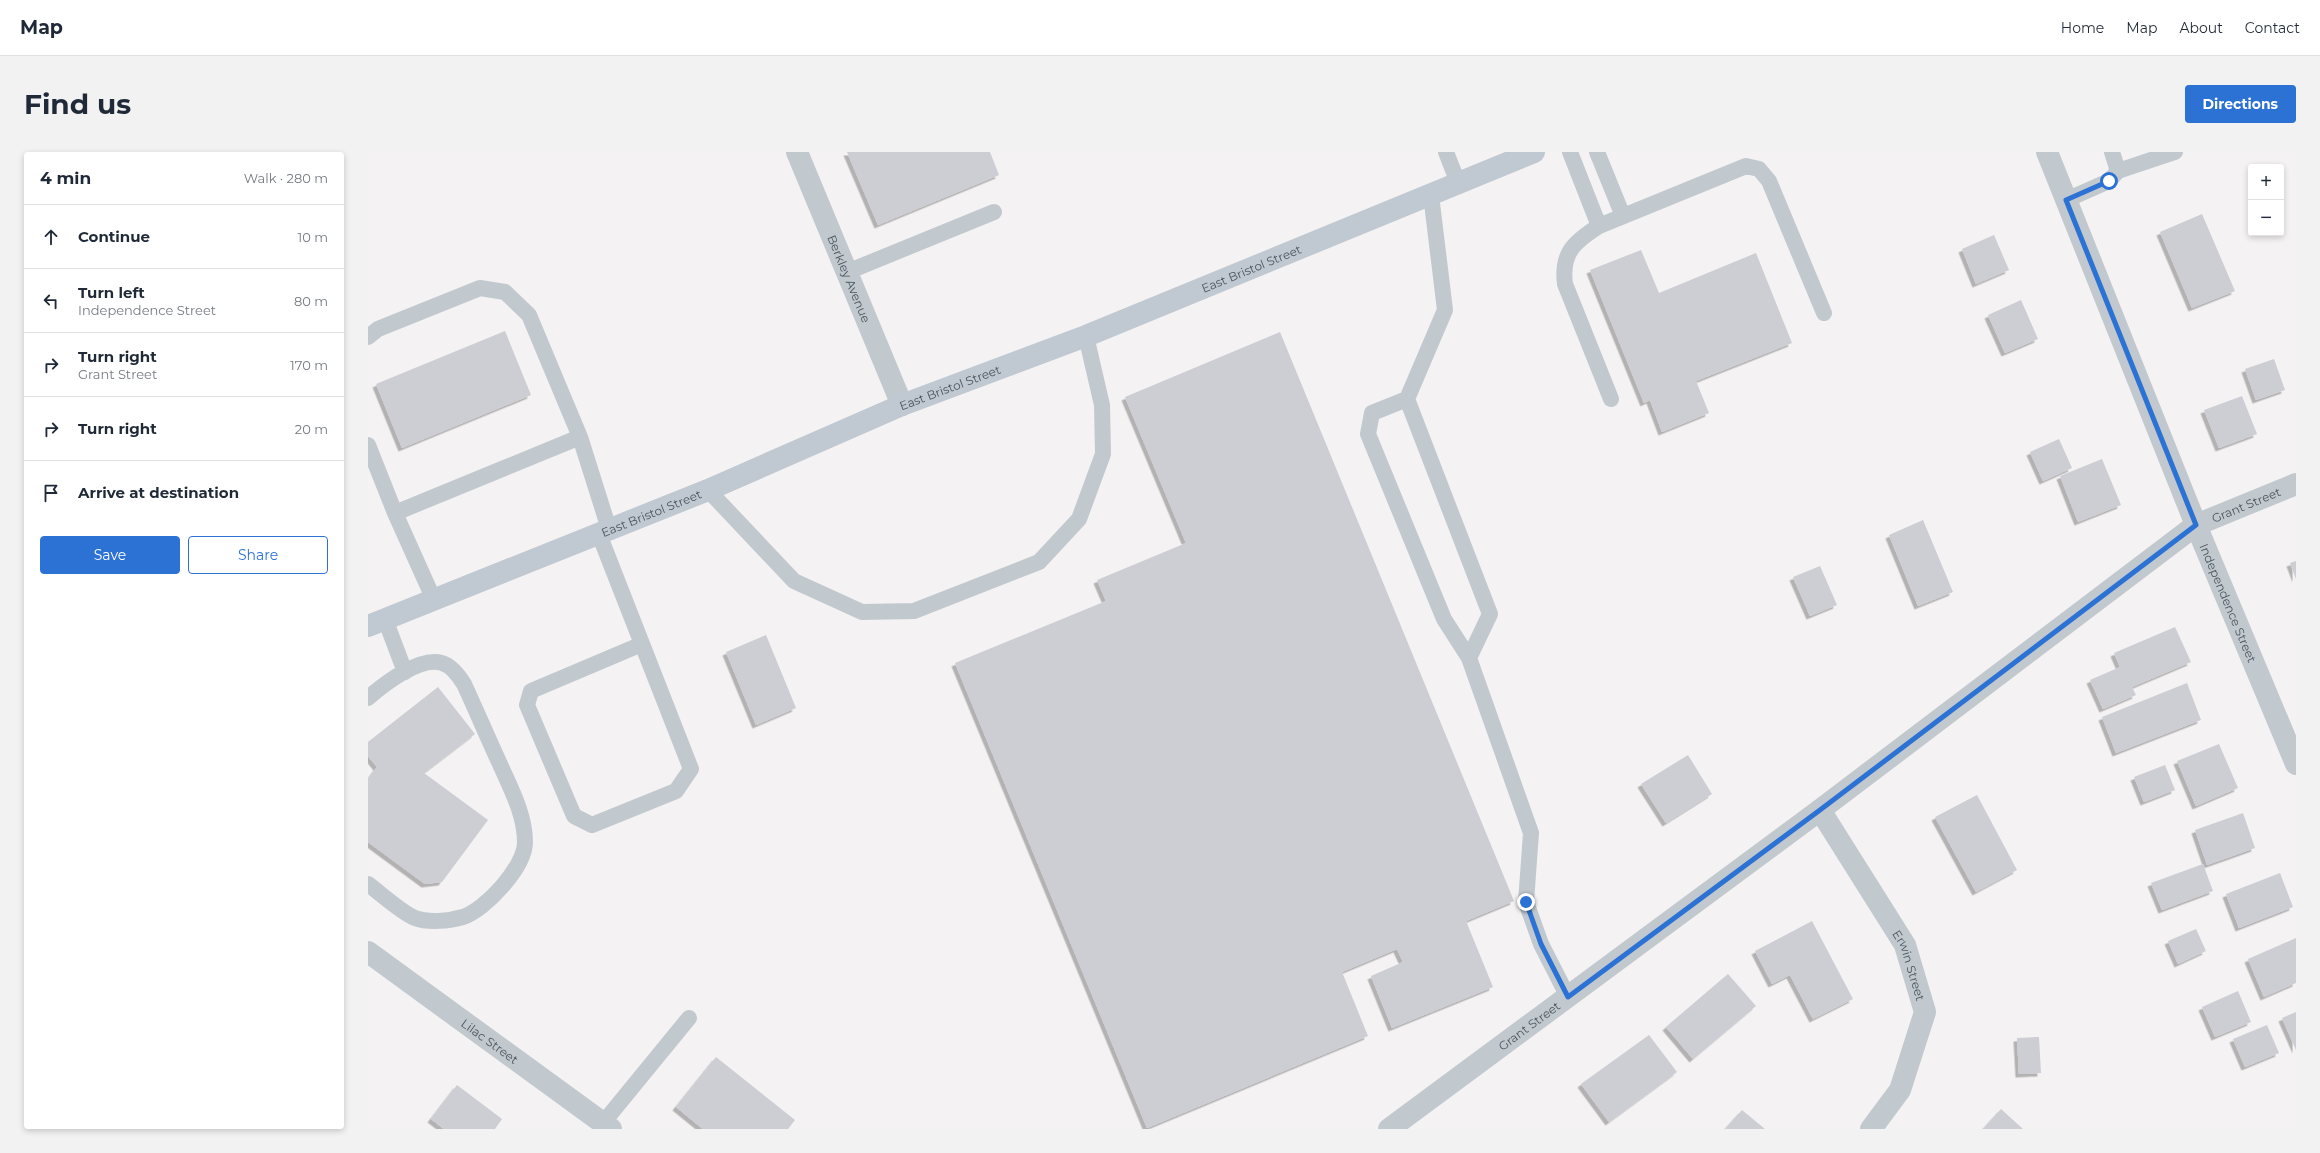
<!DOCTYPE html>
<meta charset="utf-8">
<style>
body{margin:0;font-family:Montserrat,sans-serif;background:#f2f2f3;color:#1f2937}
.controls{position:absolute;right:12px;top:12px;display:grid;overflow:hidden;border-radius:4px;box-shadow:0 2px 6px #0003}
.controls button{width:36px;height:36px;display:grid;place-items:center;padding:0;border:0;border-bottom:1px solid #e0e1e3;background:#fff;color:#1f2937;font:20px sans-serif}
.stop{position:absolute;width:12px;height:12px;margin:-9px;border:3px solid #2c71d4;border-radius:50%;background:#fff}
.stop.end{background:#2c71d4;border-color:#fff;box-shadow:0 1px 4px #0008}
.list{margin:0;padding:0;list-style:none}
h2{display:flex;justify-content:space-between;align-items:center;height:52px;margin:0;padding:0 16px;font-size:17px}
h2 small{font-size:13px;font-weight:400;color:#747a83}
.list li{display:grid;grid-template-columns:26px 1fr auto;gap:12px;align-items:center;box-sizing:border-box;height:64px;padding:0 16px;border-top:1px solid #e0e1e3}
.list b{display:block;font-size:15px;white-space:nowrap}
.list p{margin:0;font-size:13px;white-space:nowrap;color:#747a83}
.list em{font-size:13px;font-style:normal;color:#747a83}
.actions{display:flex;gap:8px;padding:12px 16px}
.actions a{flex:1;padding:9px 0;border:1px solid #2c71d4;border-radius:4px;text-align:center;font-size:14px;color:#2c71d4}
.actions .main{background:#2c71d4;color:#fff}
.icon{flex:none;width:22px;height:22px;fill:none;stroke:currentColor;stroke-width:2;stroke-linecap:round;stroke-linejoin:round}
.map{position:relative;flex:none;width:1928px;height:977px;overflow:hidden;border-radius:4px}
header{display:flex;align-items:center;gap:24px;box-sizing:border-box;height:56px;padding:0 20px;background:#fff;border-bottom:1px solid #e0e1e3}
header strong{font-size:19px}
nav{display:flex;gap:22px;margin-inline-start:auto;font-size:14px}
.intro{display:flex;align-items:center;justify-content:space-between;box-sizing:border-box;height:96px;padding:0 24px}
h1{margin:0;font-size:28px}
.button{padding:10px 18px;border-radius:4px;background:#2c71d4;color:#fff;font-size:14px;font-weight:700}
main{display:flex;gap:24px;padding:0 24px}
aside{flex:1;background:#fff;border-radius:4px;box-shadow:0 2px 6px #0003}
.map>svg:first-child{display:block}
.building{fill:#ccced4;filter:url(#shadow)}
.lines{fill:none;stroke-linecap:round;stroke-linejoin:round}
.lane{stroke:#c1c9cf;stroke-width:16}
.street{stroke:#c1c9cf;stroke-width:22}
.secondary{stroke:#c0c8d1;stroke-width:22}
.route{stroke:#2c71d4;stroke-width:5}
.labels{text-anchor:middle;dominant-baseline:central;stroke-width:3;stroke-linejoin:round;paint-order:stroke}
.street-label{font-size:12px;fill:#4b545e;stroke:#fff}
</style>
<header>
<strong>Map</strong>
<nav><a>Home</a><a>Map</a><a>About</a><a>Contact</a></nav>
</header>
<div class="intro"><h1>Find us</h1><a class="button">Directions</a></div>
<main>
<aside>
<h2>4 min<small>Walk · 280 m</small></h2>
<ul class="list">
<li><svg class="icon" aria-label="ahead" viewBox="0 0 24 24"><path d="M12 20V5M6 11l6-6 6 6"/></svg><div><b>Continue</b></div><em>10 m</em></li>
<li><svg class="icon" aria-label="left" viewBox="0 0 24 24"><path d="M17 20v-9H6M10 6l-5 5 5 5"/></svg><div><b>Turn left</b><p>Independence Street</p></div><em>80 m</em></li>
<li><svg class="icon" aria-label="right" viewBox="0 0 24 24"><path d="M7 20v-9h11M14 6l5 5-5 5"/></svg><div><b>Turn right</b><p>Grant Street</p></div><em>170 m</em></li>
<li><svg class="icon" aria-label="right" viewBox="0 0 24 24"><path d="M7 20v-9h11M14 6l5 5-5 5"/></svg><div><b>Turn right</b></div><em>20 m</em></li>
<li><svg class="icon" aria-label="arrive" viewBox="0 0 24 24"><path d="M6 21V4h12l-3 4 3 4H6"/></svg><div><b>Arrive at destination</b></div></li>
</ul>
<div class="actions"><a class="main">Save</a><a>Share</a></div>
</aside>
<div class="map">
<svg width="1928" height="977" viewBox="0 0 1928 977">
<defs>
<filter id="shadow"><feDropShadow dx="-3.5" dy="3.5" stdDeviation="0" flood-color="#0004"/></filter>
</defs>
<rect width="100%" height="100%" fill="#f4f2f2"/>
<path class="building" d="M479 0H622L631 23 510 73Z
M1834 62 1867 139 1824 156 1792 80Z
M1626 83 1641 118 1608 132 1594 97Z
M1273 98 1291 141 1388 101 1424 191 1328 229 1341 261 1294 280 1282 248 1276 251 1222 118Z
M1653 148 1670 187 1637 201 1620 163Z
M137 179 163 243 34 296 8 232Z
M912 180 1146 749 1098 769 1125 835 1024 876 1003 824 1035 810 1029 797 974 820 1000 884 779 976 587 511 738 449 729 428 818 391 757 245Z
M1906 207 1917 238 1888 248 1877 217Z
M1874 244 1889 282 1851 296 1836 258Z
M1691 287 1704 316 1675 329 1662 300Z
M1734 307 1753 353 1710 370 1692 324Z
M1555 368 1585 440 1550 454 1521 383Z
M1928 409V427L1922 411Z
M1452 414 1469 453 1442 464 1425 425Z
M1807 475 1823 510 1764 535 1768 543 1735 557 1722 528 1752 515 1746 501Z
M398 483 428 556 388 573 358 500Z
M1819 531 1833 568 1748 601 1734 565Z
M70 535 107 582 56 621 120 668 74 730 57 732 0 690V627L9 615 0 604V590Z
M1851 592 1870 636 1828 654 1809 609Z
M1320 603 1344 642 1298 671 1273 632Z
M1797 613 1807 638 1776 650 1766 625Z
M1609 643 1649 718 1608 740 1567 665Z
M1875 661 1887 696 1839 713 1827 678Z
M1835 712 1845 739 1794 758 1783 731Z
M1912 721 1925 755 1871 776 1858 742Z
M1444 769 1485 847 1445 867 1422 823 1404 832 1387 799Z
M1828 777 1838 799 1810 812 1800 789Z
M1928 786V831L1896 845 1880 807Z
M1360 822 1388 854 1325 907 1298 875Z
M1870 839 1883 870 1847 885 1834 855Z
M1928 860V898L1914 866Z
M1899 873 1911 901 1877 915 1865 887Z
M1281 883 1309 920 1241 970 1213 932Z
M1671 885 1673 921 1651 922 1649 886Z
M348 905 427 968 420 977H335L308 955Z
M89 933 134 967 127 977H76L63 967Z
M1633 957 1655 977H1615Z
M1374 958 1397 977H1357Z"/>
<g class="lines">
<path class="lane" d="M1078 0 1090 31
M1202 0 1231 74
M1229 0 1255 64
M1750 19 1807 0
M1063 43 1077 158 1039 247 1122 462 1101 506 1163 681 1158 750 1173 792 1200 845
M1698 48 1741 29 1750 19 1744 0
M479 120 626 60
M0 185 10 177 112 136 137 140 161 163 212 285 241 377
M1039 247 1004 261 1000 282 1076 467 1101 506
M1243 247 1197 132C1193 101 1206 90 1231 74L1378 14 1391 17 1401 29 1456 161
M0 293 27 361 66 448
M340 338 426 429 494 460 546 459 671 410 711 367 735 302 734 253 718 184
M27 361 212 285
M231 382 323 617 308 639 224 673 206 664 159 553 163 539 274 492
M17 467 37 520
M0 546C16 532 52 504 74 511 84 514 91 524 96 532 108 558 119 584 131 610 142 635 157 662 157 690 157 715 118 757 95 765 82 769 60 771 47 766 34 761 12 741 0 732
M235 971 321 866"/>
<g class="street">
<path id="s1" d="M429 0 534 253"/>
<path id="s2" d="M1679 0 1828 373 1928 612"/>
<path id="s3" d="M1452 658 1537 793 1557 860 1532 938 1503 977"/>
<path id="s4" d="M0 800 243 977"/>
<path id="s5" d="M1021 977 1452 658 1828 373 1928 332"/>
</g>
<path class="secondary" id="s6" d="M0 474 340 338 534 253 718 184 1166 0"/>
</g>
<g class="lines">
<path class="route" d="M1158 750 1173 792 1200 845 1452 658 1828 373 1698 48 1741 29"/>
</g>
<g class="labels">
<g class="street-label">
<text stroke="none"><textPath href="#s6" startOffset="953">East Bristol Street</textPath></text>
<text stroke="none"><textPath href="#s1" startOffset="137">Berkley Avenue</textPath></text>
<text stroke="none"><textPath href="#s6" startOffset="629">East Bristol Street</textPath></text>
<text stroke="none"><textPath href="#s5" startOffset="1062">Grant Street</textPath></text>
<text stroke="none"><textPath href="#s6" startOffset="305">East Bristol Street</textPath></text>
<text stroke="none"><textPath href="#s2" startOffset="486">Independence Street</textPath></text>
<text stroke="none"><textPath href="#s3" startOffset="180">Erwin Street</textPath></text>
<text stroke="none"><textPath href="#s5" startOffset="174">Grant Street</textPath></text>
<text stroke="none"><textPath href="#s4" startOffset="151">Lilac Street</textPath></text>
</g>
</g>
</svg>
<div class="controls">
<button>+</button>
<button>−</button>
</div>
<div class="stop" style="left:1741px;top:29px"></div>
<div class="stop end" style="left:1158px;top:750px"></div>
</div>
</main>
